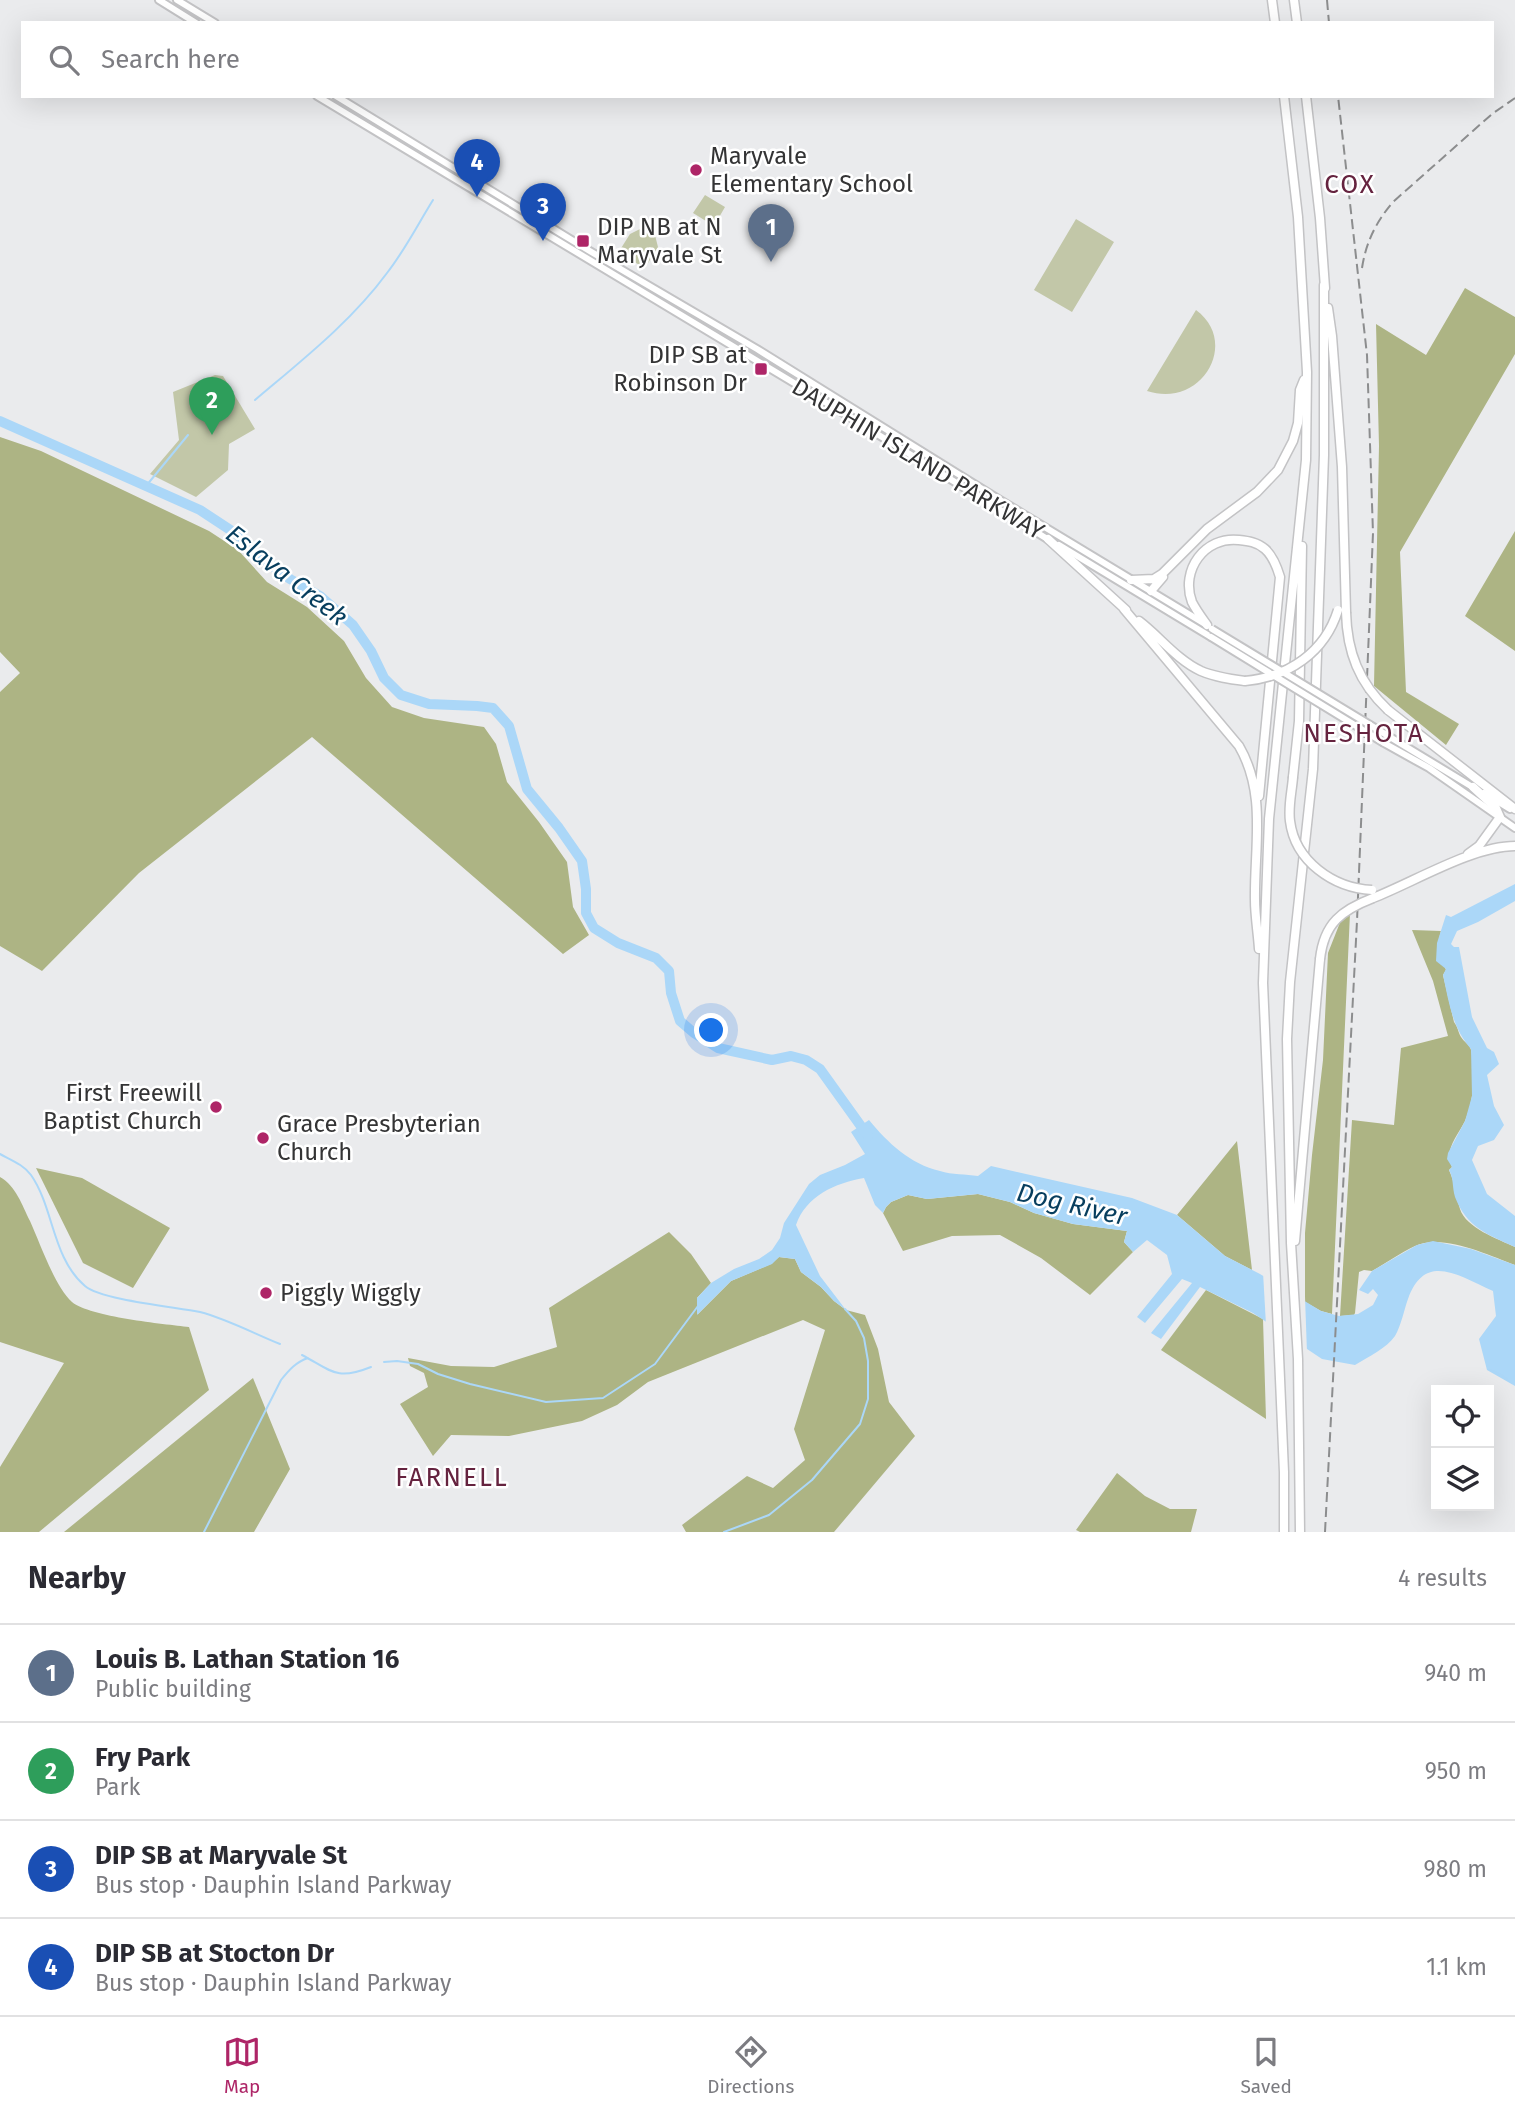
<!DOCTYPE html>
<meta charset="utf-8">
<style>
:root{--surface:#fff;--page:#f7f7f7;--text:#2b2b33;--muted:#7c7c81;--line:#e1e1e2;--accent:#ae2567}
body{margin:0;font-family:"Fira Sans",sans-serif;background:var(--page);color:var(--text)}
.controls{position:absolute;right:21px;bottom:21px;display:grid;overflow:hidden;border-radius:0px;box-shadow:0 7px 28px #0002}
.controls button{width:63px;height:63px;display:grid;place-items:center;padding:0;border:0;border-bottom:2px solid var(--line);background:var(--surface);color:var(--text);font:35px sans-serif}
.you{position:absolute;left:712px;top:1031px;width:24px;height:24px;margin:-18px;border:5px solid #fff;border-radius:50%;background:#1a73e8;box-shadow:0 0 0 10px #1a73e833}
.badge{display:grid;place-items:center;width:46px;height:46px;border-radius:50%;background:var(--accent);color:#fff;font-size:23px;font-weight:700}
.pin{position:absolute;translate:-50% -58px;filter:drop-shadow(0 2px 4px #0008)}
.pin::after{content:'';position:absolute;top:37px;width:24px;height:21px;background:inherit;clip-path:polygon(0 0,100% 0,50% 100%)}
.list{margin:0;padding:0;list-style:none}
h2{display:flex;justify-content:space-between;align-items:center;height:91px;margin:0;padding:0 28px;font-size:30px}
h2 small{font-size:23px;font-weight:400;color:var(--muted)}
.list li{display:grid;grid-template-columns:46px 1fr auto;gap:21px;align-items:center;box-sizing:border-box;height:98px;padding:0 28px;border-top:2px solid var(--line)}
.list b{display:block;font-size:26px;white-space:nowrap}
.list p{margin:0;font-size:23px;white-space:nowrap;color:var(--muted)}
.list em{font-size:23px;font-style:normal;color:var(--muted)}
.icon{flex:none;width:38px;height:38px;fill:none;stroke:currentColor;stroke-width:2;stroke-linecap:round;stroke-linejoin:round}
.map{position:relative;flex:none;width:1515px;height:1532px;overflow:hidden}
.search{position:absolute;background:var(--surface);box-shadow:0 7px 28px #0002;left:21px;right:21px;top:21px;height:77px;display:flex;align-items:center;gap:18px;box-sizing:border-box;padding:0 24px;border-radius:0px;color:var(--muted);font-size:26px}
.sheet{height:483px;background:var(--surface)}
nav{display:flex;justify-content:space-around;align-items:center;box-sizing:border-box;height:98px;border-top:2px solid var(--line);background:var(--surface);font-size:19px;color:var(--muted)}
nav a{display:grid;justify-items:center;gap:4px}
nav .on{color:var(--accent)}
.map>svg:first-child{display:block}
</style>
<div class="map">
<svg width="1515" height="1532" viewBox="0 0 1515 1532">
<rect width="100%" height="100%" fill="#eaebed"/>
<path fill="#c2c7a8" d="M705 195 725 207 714 226 693 213Z
M1076 219 1114 242 1072 312 1034 290Z
M642 228 655 235 658 247 645 268 618 253 630 234Z
M1196 310C1240 342 1202 409 1147 391Z
M215 375 223 376 255 429 229 444 228 470 196 497 150 474 179 440 173 392Z"/>
<path fill="#adb484" d="M1465 288 1515 317V354L1400 552 1406 692 1459 724 1446 745 1374 686 1379 446 1376 324 1426 355Z
M0 437 41 451 209 531 238 550 267 582 307 607 344 641 366 678 392 707 424 718 484 727 496 744 507 782 539 822 567 862 573 907 589 935 563 954 312 737 139 873 42 971 0 946V692L20 673 0 652Z
M1515 531V651L1465 616Z
M1350 913 1332 1314 1321 1311 1305 1302V1233L1312 1155 1323 1060 1328 953 1341 920Z
M1412 930 1441 931C1436 948 1440 954 1446 970L1443 975 1454 1022C1458 1027 1458 1032 1461 1037 1464 1042 1470 1045 1471 1050 1476 1072 1474 1100 1465 1121 1457 1137 1444 1149 1452 1167L1449 1170C1455 1183 1456 1196 1460 1209 1466 1228 1498 1239 1515 1247V1265C1488 1255 1442 1233 1415 1246 1400 1253 1386 1263 1372 1271L1364 1270 1359 1272 1355 1313 1354 1315 1340 1316 1352 1120 1394 1125 1401 1048 1448 1036 1433 981Z
M1237 1141 1252 1270 1225 1256 1177 1215Z
M36 1168 82 1178 170 1228 133 1288 83 1263Z
M0 1177C16 1186 22 1205 30 1221 40 1243 55 1287 72 1302 90 1317 164 1324 189 1327L209 1390 39 1532H0V1467L64 1363 0 1342Z
M978 1194 1010 1202 1034 1213 1073 1224 1127 1231 1124 1242 1133 1252 1090 1295 1041 1258 1000 1235 952 1236 903 1251 883 1213 886 1207 891 1202 908 1195 927 1199Z
M669 1232 691 1254 711 1283 697 1298 698 1314 731 1281 771 1264 779 1257 795 1259 801 1272 821 1287 834 1301 846 1310 865 1315 878 1349 889 1402 915 1436 834 1532H686L682 1525 747 1476 773 1488 805 1460 794 1429 825 1330 803 1320 648 1382 617 1405 582 1421 509 1436 451 1435 433 1456 400 1404 428 1387 424 1373 410 1366 408 1358 451 1366 494 1367 557 1347 549 1308Z
M1206 1290 1263 1319 1266 1419 1161 1350Z
M253 1378 290 1469 254 1532H64Z
M1117 1473 1145 1496 1170 1509H1197L1191 1532H1080L1076 1530Z"/>
<path fill="#abd7f8" d="M1515 884V901L1478 922 1457 931 1451 944 1454 947H1459L1472 1017 1487 1048 1494 1052 1499 1064 1487 1075 1494 1106 1504 1125 1494 1140 1478 1146 1472 1160 1487 1194 1515 1216V1247C1487 1234 1467 1228 1455 1197 1452 1187 1454 1179 1449 1170L1452 1167 1447 1159 1448 1153 1465 1121 1472 1096 1471 1049C1452 1027 1449 1003 1443 975L1446 969 1436 961 1437 943 1446 915 1451 917Z
M869 1120C888 1143 910 1164 940 1171 952 1175 966 1174 978 1176L991 1166 1132 1198 1177 1215 1225 1256 1260 1274 1321 1311 1339 1316 1358 1314 1373 1305 1378 1295 1373 1289 1368 1294 1359 1290 1372 1271 1417 1245 1433 1241 1471 1249 1515 1265V1386L1487 1370 1479 1339 1496 1316 1493 1291C1459 1276 1425 1251 1408 1299 1404 1310 1401 1326 1395 1336 1387 1348 1368 1357 1355 1365L1322 1359 1253 1313 1200 1287 1161 1339 1151 1333 1192 1283 1182 1279 1145 1323 1137 1317 1172 1274 1167 1255 1147 1240 1133 1252 1124 1242 1127 1231 1073 1224 1034 1213 1010 1202 978 1194 927 1199 908 1195 891 1202 886 1207 883 1213 875 1205 864 1178C835 1183 806 1196 796 1225L820 1276 846 1310 834 1301 821 1287 801 1272 795 1259 779 1257 772 1264 731 1281 697 1315V1298L711 1283 734 1269 759 1259 772 1250 780 1238 784 1223 809 1184 820 1175 845 1165 865 1154 851 1132Z"/>
<path fill="#eaebed" d="M1263 1272 1305 1297 1307 1353 1266 1325Z"/>
<g fill="none" stroke-linecap="round" stroke-linejoin="round">
<path stroke="#abd7f8" stroke-width="2" d="M255 400C301 361 351 322 387 273 405 250 418 224 433 200
M146 486 188 435
M0 1154C11 1160 24 1165 31 1175 54 1208 52 1258 85 1286 101 1300 175 1307 200 1312 227 1319 255 1334 280 1344
M302 1355C332 1371 336 1381 371 1367
M384 1362 397 1361 418 1364 438 1374 470 1384 546 1402 603 1398 655 1364 698 1306
M204 1532 281 1380C289 1370 296 1362 308 1358
M724 1532 769 1515 812 1480 860 1424 868 1399V1361L864 1338 856 1321 845 1309"/>
<path stroke="#abd7f8" stroke-width="10" d="M0 421 200 510 238 535 259 556 290 579 320 596 353 625 371 651 384 678 401 695 429 704 477 706 493 708 509 726 527 789 559 828 582 861 586 889V913L594 928 618 943 656 958 669 971 671 993 680 1021 694 1033 718 1048 772 1060 791 1056 806 1060 820 1069 868 1136"/>
<g stroke="#c3c3c5" stroke-width="10">
<path id="secondary" d="M159 0 196 23
M177 0 215 23
M317 96 809 392 1049 540
M336 96 588 250 757 349 1000 500 1205 624
M1059 545 1211 637
M1385 734 1474 788
M1384 743 1429 768 1515 828
M1484 793 1510 809"/>
</g>
<g stroke="#c3c3c5" stroke-width="11">
<path id="motorway" d="M1272 0 1275 23
M1294 0 1297 23
M1306 96 1320 218 1325 288
M1328 308 1332 336 1342 467 1346 612
M1048 539 1126 610
M1131 580 1154 579 1162 574 1207 529 1257 492 1278 470 1293 441 1298 423 1300 390 1304 380
M1151 591 1163 577
M1124 609 1239 746C1267 794 1254 847 1255 900 1255 916 1258 933 1259 949
M1139 621C1159 636 1177 660 1201 671 1215 677 1230 679 1245 681
M1207 625C1202 618 1196 610 1192 602 1180 570 1205 536 1239 540 1248 541 1257 542 1265 549 1273 556 1277 567 1280 577L1259 796
M1388 710 1515 809
M1293 777 1299 721 1302 546
M1468 854 1479 846 1500 817 1496 808 1473 787
M1373 898C1414 882 1473 846 1515 846
M1295 1241 1320 959
M1284 1532V1472L1263 983 1269 819 1306 460 1307 372 1298 217 1284 96
M1300 1532 1298 1359 1291 1243 1287 1039 1290 982 1313 769 1324 455V285"/>
</g>
<use href="#secondary" stroke="#fff" stroke-width="6"/>
<use href="#motorway" stroke="#fff" stroke-width="8"/>
<path stroke="#8c8d8e" stroke-width="2" stroke-dasharray="10 5" stroke-linecap="butt" d="M1327 0 1329 23
M1362 268C1366 242 1376 222 1393 202L1492 114 1515 98
M1325 1532 1357 921 1373 533 1367 355 1338 96"/>
<g stroke="#c3c3c5" stroke-width="10" stroke-linecap="butt">
<path id="secondary-bridge" d="M1212 629 1385 734
M1211 637 1384 743"/>
</g>
<g stroke="#c3c3c5" stroke-width="11" stroke-linecap="butt">
<path id="motorway-bridge" d="M1346 612C1347 652 1359 683 1388 710
M1245 681C1289 677 1325 652 1338 610
M1293 777C1292 791 1288 806 1290 821 1295 861 1333 888 1372 890
M1320 959C1324 923 1342 910 1373 898"/>
</g>
<use href="#secondary-bridge" stroke="#fff" stroke-width="6"/>
<use href="#motorway-bridge" stroke="#fff" stroke-width="8"/>
</g>
<g fill="#ae2567" stroke="#fff" stroke-width="2.5">
<circle cx="696" cy="170" r="7"/>
<rect x="576" y="234" width="14" height="14" rx="3.5"/>
<rect x="754" y="362" width="14" height="14" rx="3.5"/>
<circle cx="216" cy="1107" r="7"/>
<circle cx="263" cy="1138" r="7"/>
<circle cx="266" cy="1293" r="7"/>
</g>
<g text-anchor="middle" stroke-width="5" stroke-linejoin="round" paint-order="stroke">
<g font-size="24" fill="#343435" stroke="#fff" text-anchor="start">
<text x="710" y="164">Maryvale<tspan x="710" dy="28">Elementary School</tspan></text>
<text x="597" y="235">DIP NB at N<tspan x="597" dy="28">Maryvale St</tspan></text>
<text x="747" y="363" text-anchor="end">DIP SB at<tspan x="747" dy="28">Robinson Dr</tspan></text>
<text x="202" y="1101" text-anchor="end">First Freewill<tspan x="202" dy="28">Baptist Church</tspan></text>
<text x="277" y="1132">Grace Presbyterian<tspan x="277" dy="28">Church</tspan></text>
<text x="280" y="1301">Piggly Wiggly</text>
</g>
<g font-size="24" fill="#343435" stroke="#fff">
<text transform="translate(918 459) rotate(31)" y="8">DAUPHIN ISLAND PARKWAY</text>
</g>
<g font-size="26" letter-spacing="2" fill="#65233f" stroke="#fff">
<text x="1350" y="193">COX</text>
<text x="1364" y="742">NESHOTA</text>
<text x="452" y="1486">FARNELL</text>
</g>
<g font-size="26" font-style="italic" fill="#073e5e" stroke="#fff">
<text transform="translate(287 575) rotate(38)" y="9">Eslava Creek</text>
<text transform="translate(1072 1204) rotate(13)" y="9">Dog River</text>
</g>
</g>
</svg>
<div class="controls">
<button><svg class="icon" aria-label="locate" viewBox="0 0 24 24"><circle cx="12" cy="12" r="6"/><path d="M12 2v4M12 18v4M2 12h4M18 12h4"/></svg></button>
<button><svg class="icon" aria-label="layers" viewBox="0 0 24 24"><path d="M12 4l9 5-9 5-9-5zM3 14l9 5 9-5"/></svg></button>
</div>
<div class="you"></div>
<div class="pin badge" style="left:771px;top:262px;background:#5c6f8a">1</div>
<div class="pin badge" style="left:212px;top:435px;background:#2e9e5b">2</div>
<div class="pin badge" style="left:543px;top:241px;background:#1a4fb4">3</div>
<div class="pin badge" style="left:477px;top:197px;background:#1a4fb4">4</div>
<div class="search"><svg class="icon" aria-label="search" viewBox="0 0 24 24"><circle cx="10" cy="10" r="6"/><path d="M15 15l6 6"/></svg>Search here</div>
</div>
<section class="sheet">
<h2>Nearby<small>4 results</small></h2>
<ul class="list">
<li><span class="badge" style="background:#5c6f8a">1</span><div><b>Louis B. Lathan Station 16</b><p>Public building</p></div><em>940 m</em></li>
<li><span class="badge" style="background:#2e9e5b">2</span><div><b>Fry Park</b><p>Park</p></div><em>950 m</em></li>
<li><span class="badge" style="background:#1a4fb4">3</span><div><b>DIP SB at Maryvale St</b><p>Bus stop · Dauphin Island Parkway</p></div><em>980 m</em></li>
<li><span class="badge" style="background:#1a4fb4">4</span><div><b>DIP SB at Stocton Dr</b><p>Bus stop · Dauphin Island Parkway</p></div><em>1.1 km</em></li>
</ul>
</section>
<nav>
<a class="on"><svg class="icon" aria-label="map" viewBox="0 0 24 24"><path d="M3 6l6-2 6 2 6-2v14l-6 2-6-2-6 2zM9 4v14M15 6v14"/></svg>Map</a>
<a><svg class="icon" aria-label="directions" viewBox="0 0 24 24"><path d="M12 3l9 9-9 9-9-9zM9 14v-3h6M13 9l2 2-2 2"/></svg>Directions</a>
<a><svg class="icon" aria-label="saved" viewBox="0 0 24 24"><path d="M7 4h10v16l-5-4-5 4z"/></svg>Saved</a>
</nav>
